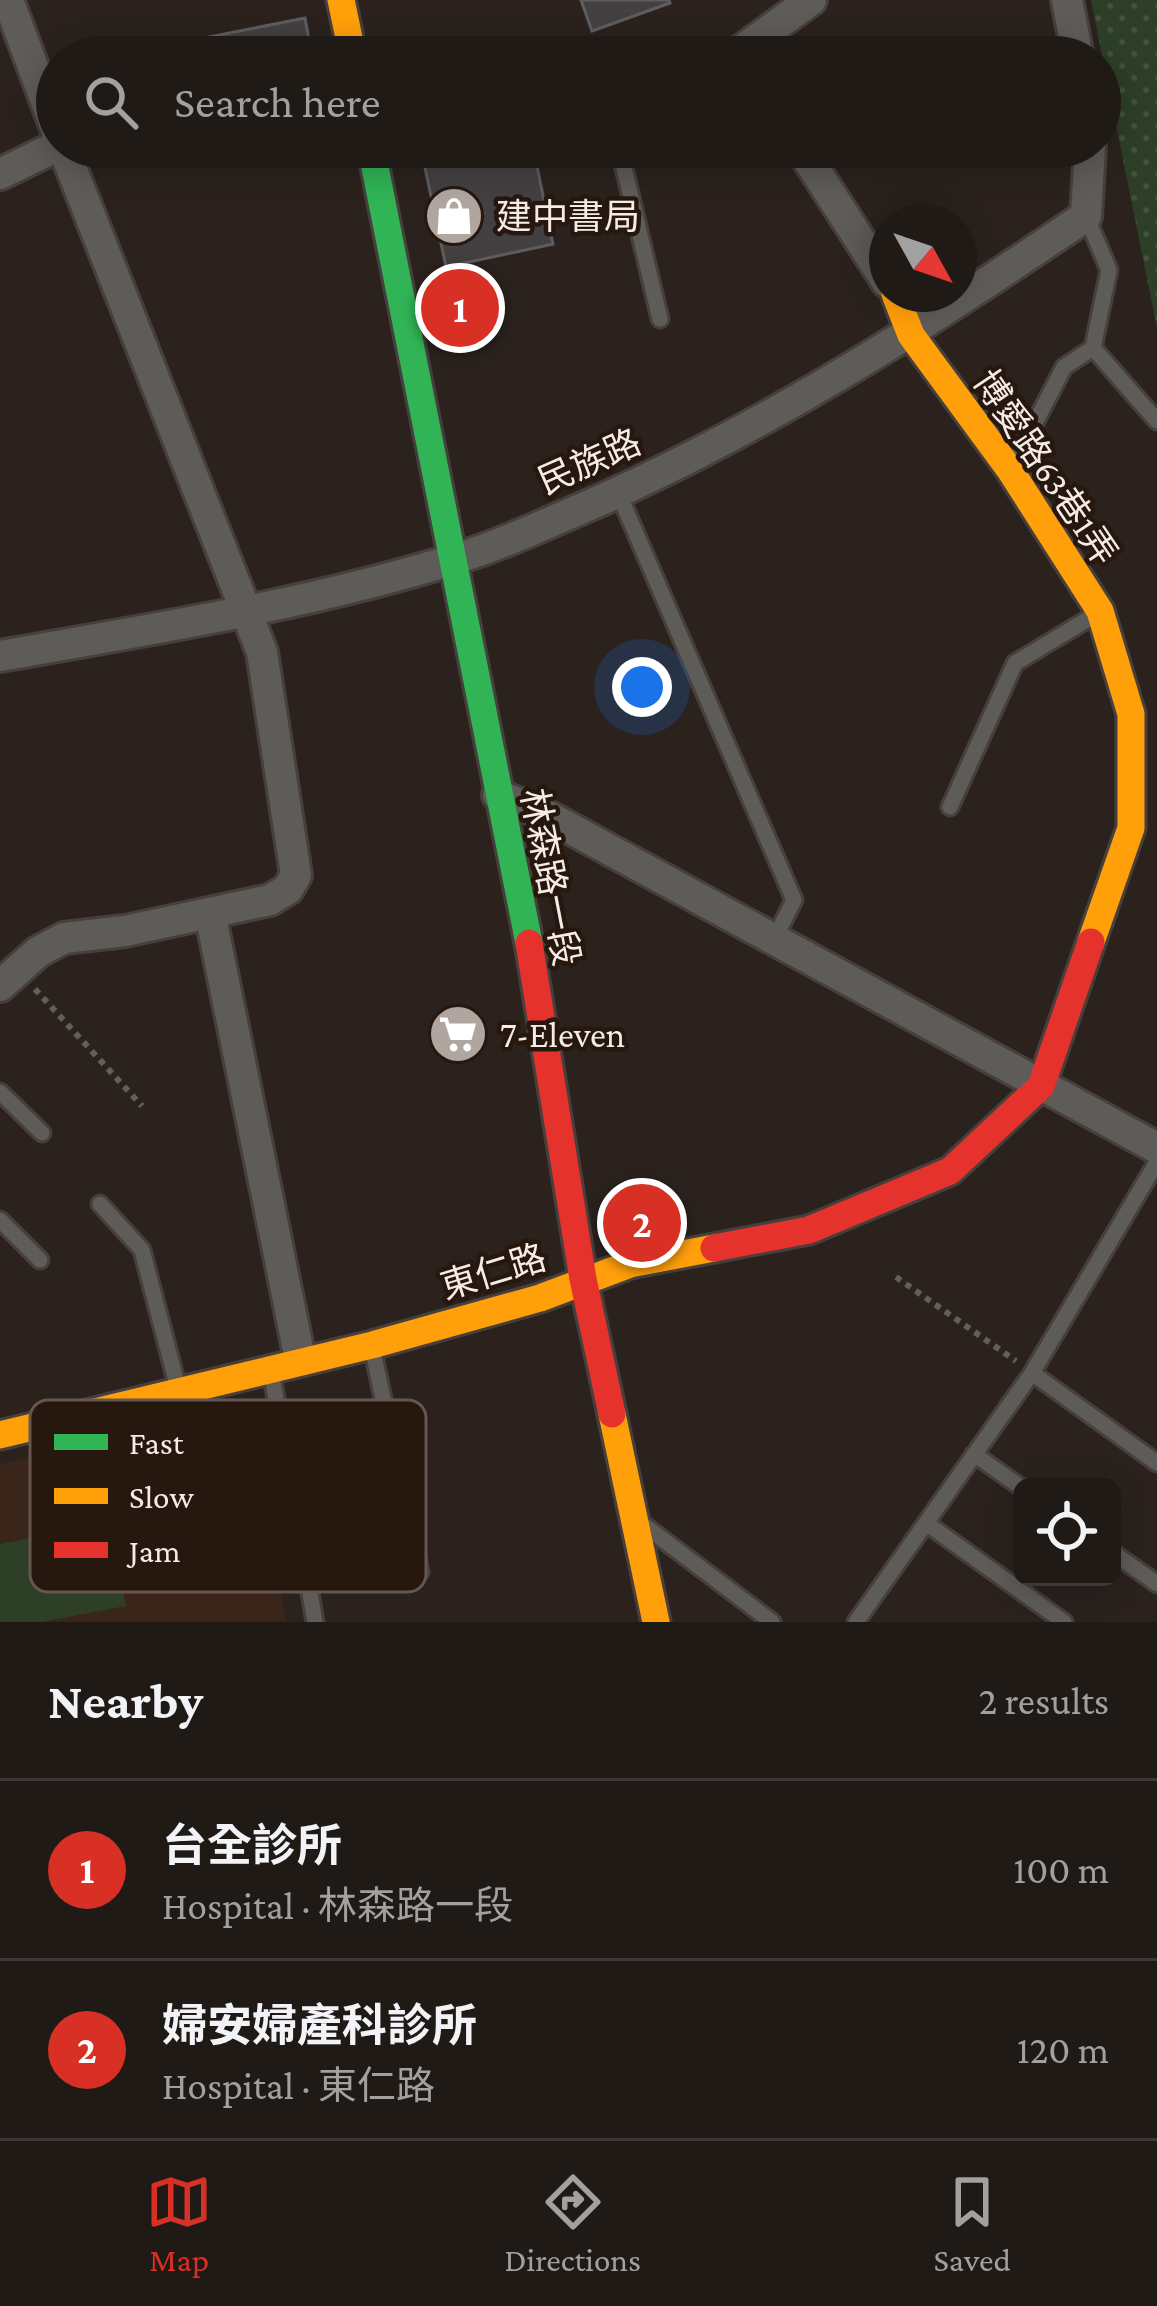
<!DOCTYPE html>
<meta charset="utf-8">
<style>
:root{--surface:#201a16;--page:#2d2723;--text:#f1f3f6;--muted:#a2a1a1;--line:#3d3835;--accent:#d93025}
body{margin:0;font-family:"Crimson Pro","Noto Sans TC",serif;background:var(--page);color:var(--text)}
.controls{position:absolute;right:36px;bottom:36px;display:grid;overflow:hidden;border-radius:18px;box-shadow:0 6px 30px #0003}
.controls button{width:108px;height:108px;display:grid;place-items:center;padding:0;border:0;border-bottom:3px solid var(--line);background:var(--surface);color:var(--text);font:60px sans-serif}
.compass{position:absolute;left:869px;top:204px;width:108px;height:108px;border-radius:50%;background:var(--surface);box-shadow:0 6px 30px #0003;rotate:130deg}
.you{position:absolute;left:642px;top:687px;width:42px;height:42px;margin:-30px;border:9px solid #fff;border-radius:50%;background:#1a73e8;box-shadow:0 0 0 18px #1a73e833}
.badge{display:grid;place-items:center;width:78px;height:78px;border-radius:50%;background:var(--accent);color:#fff;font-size:39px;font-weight:700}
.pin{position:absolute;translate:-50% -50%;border:6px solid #fff;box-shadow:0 3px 12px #0006}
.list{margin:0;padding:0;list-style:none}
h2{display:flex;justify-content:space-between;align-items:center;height:156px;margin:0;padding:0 48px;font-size:51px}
h2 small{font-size:39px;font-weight:400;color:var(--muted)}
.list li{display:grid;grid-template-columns:78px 1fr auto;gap:36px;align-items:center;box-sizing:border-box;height:180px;padding:0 48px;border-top:3px solid var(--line)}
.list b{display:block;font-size:45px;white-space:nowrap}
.list p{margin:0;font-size:39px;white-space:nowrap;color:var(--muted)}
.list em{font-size:39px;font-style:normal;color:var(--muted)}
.icon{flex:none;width:66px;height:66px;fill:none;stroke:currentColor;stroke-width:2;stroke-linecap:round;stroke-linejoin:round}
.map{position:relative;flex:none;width:1157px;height:1622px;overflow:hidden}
.search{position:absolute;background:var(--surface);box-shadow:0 6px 30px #0003;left:36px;right:36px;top:36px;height:132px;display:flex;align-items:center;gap:30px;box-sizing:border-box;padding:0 42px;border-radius:66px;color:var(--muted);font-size:45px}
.sheet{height:516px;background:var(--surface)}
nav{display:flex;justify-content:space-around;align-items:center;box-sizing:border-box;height:168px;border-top:3px solid var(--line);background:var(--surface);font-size:33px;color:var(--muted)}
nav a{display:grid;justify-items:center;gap:6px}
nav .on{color:var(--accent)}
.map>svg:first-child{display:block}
</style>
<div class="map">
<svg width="1157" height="1622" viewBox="0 0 1157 1622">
<defs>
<pattern id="grass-dots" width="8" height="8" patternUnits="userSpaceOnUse" patternTransform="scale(3)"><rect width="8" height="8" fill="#2d3f27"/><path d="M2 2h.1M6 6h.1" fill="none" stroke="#42523c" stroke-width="1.8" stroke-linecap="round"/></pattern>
</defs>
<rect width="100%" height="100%" fill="#2b221e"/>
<path fill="#392519" d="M249 1402 286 1622H0V1464Z"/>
<path fill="url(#grass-dots)" d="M1091 0H1157V328Z"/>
<path fill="#2d3f27" d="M110 1523 126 1606 41 1622H0V1544Z"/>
<path fill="#434041" stroke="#5f5c5e" stroke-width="3" d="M581 0H669L670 3 592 31Z
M305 18 312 57H197L194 40Z
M496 147H533L553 244 446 267 424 163Z"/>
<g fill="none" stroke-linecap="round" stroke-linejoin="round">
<g stroke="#473f3b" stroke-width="21">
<path id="lane" d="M619 147 660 319
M1086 216 1109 270 1093 348 1157 421
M1012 467 1064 367 1093 348
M618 492 794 900 774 940
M950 807 1015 663 1098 613
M0 1092 42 1133
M100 1204 142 1250 178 1388
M0 1220 40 1260
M372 1347 420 1572
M271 1371 315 1622
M1032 1373 1157 1463
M974 1454 1022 1488
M926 1523 1064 1622
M645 1526 772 1622
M1112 1552 1157 1584
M856 1622 1032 1373 1157 1162"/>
</g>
<g stroke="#473f3b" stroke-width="36">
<path id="street" d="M8 0 57 131
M1067 0 1078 57
M722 57 739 52 811 0
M800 147 887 282
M0 174 57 146
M0 656C152 629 307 605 455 559 504 544 552 521 599 501 775 422 927 324 1086 216L1090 147
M498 795 542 813 1157 1148
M210 913 300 1359
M0 986 38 952 64 938 125 931 270 900 288 889 296 875 262 652 63 147"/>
</g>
<g stroke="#473f3b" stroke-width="33">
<path id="fast" d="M371 147 529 943"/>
</g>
<g stroke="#473f3b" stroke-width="33">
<path id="slow" d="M341 0 353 57
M895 294 911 335 1010 470 1100 611 1131 714V828L1091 942
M612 1414 656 1622
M0 1435 372 1345 540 1298 630 1264 714 1248"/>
</g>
<g stroke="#473f3b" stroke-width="33">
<path id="jam" d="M529 943 583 1279 612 1414
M714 1248 809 1230 950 1171 1041 1086 1091 942"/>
</g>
<path stroke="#625e5a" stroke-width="6" stroke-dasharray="6 6" stroke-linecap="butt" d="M35 989 142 1106
M896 1277 1016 1361"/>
<use href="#lane" stroke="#5e5c59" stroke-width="15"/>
<use href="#street" stroke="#5e5c59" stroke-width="30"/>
<use href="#fast" stroke="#30b455" stroke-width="27"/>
<use href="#slow" stroke="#ff9f0a" stroke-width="27"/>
<use href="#jam" stroke="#e5322d" stroke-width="27"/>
</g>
<defs>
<g id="shop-disc" transform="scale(3)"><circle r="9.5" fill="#b0a59f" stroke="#27180f"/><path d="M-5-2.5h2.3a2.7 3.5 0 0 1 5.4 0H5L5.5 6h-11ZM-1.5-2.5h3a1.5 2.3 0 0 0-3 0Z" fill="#fff"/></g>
<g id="supermarket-disc" transform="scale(3)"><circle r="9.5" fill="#b0a59f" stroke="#27180f"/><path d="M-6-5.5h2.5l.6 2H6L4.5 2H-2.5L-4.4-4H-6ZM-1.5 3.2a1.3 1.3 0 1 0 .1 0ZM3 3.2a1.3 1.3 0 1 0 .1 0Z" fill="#fff"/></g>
</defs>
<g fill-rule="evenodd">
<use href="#shop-disc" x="454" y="216"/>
<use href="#supermarket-disc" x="458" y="1034"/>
</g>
<g text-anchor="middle" stroke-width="9" stroke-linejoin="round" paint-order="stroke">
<g font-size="36" fill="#f7ebe5" stroke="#27180f" text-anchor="start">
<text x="496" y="229">建中書局</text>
<text x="500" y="1047">7-Eleven</text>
</g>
<g font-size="36" fill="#f7ebe5" stroke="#27180f">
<text transform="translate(589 461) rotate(-24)" y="13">民族路</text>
<text transform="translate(1046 467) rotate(56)" y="13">博愛路63巷1弄</text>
<text transform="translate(551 877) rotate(79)" y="13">林森路一段</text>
<text transform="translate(493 1271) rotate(-17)" y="13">東仁路</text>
</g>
</g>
<rect x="30" y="1400" width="396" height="192" rx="18" fill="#27180f" stroke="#65574f" stroke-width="3"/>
<rect x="54" y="1434" width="54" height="16" fill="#30b455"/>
<rect x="54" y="1488" width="54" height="16" fill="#ff9f0a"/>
<rect x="54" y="1542" width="54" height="16" fill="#e5322d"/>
<g font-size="33" fill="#f7ebe5">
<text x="129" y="1454">Fast</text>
<text x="129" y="1508">Slow</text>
<text x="129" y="1562">Jam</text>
</g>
</svg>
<div class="controls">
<button><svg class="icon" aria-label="locate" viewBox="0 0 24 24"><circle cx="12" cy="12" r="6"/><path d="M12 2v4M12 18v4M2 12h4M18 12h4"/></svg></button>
</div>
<svg class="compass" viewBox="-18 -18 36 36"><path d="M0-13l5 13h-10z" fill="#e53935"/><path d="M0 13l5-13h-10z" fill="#a2a1a1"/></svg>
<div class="you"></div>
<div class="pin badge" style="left:460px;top:308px">1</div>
<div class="pin badge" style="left:642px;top:1223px">2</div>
<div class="search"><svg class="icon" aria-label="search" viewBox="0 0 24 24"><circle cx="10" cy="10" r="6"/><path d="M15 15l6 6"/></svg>Search here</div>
</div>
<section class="sheet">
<h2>Nearby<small>2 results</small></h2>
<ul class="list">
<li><span class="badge">1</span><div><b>台全診所</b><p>Hospital · 林森路一段</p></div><em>100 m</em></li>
<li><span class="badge">2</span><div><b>婦安婦產科診所</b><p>Hospital · 東仁路</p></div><em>120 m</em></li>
</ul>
</section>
<nav>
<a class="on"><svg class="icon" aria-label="map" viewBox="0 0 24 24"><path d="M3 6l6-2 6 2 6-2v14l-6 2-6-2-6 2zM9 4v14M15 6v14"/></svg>Map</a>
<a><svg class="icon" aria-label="directions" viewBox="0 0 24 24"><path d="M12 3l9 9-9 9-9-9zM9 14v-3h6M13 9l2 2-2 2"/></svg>Directions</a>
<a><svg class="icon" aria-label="saved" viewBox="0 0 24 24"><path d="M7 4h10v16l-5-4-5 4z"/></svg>Saved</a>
</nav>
